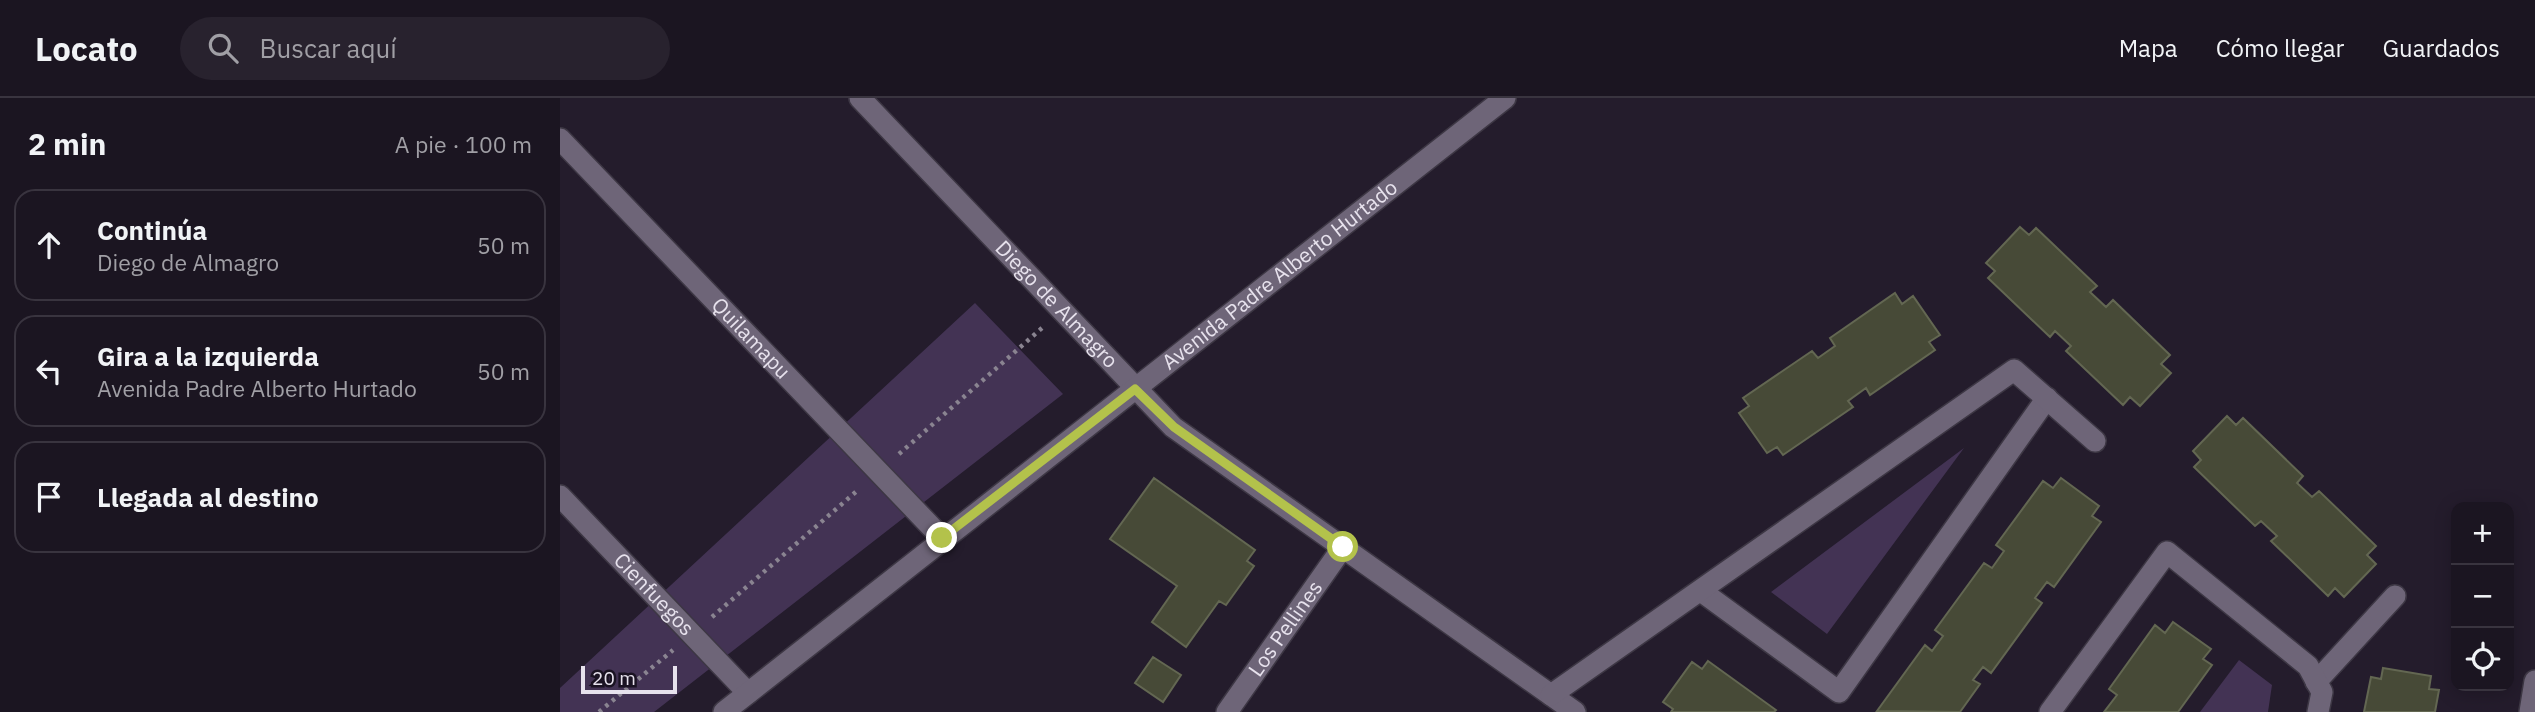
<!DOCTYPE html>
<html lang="es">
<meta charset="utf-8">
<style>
:root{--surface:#1b1521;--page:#28222e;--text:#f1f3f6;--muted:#a09fa5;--line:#39343f}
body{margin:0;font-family:"IBM Plex Sans",sans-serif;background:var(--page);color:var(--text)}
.controls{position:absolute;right:21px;bottom:21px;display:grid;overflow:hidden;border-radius:14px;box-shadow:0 4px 18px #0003}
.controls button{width:63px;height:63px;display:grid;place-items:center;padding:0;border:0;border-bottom:2px solid var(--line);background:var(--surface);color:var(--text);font:35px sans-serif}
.scale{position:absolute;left:21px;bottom:18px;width:96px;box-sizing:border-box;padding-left:7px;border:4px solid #e7e2ed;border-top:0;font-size:19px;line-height:24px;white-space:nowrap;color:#e7e2ed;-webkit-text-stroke:5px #1a1322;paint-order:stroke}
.stop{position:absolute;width:21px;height:21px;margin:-16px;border:5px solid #b3c24b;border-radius:50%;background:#fff}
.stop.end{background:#b3c24b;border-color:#fff;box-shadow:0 2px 7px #0008}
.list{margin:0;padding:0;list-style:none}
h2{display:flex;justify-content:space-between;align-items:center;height:91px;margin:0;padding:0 28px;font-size:30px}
h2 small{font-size:23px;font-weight:400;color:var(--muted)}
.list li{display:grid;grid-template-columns:46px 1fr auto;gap:21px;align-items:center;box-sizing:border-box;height:112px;margin:0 14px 14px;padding:0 14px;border:2px solid var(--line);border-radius:21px}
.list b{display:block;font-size:26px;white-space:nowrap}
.list p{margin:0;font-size:23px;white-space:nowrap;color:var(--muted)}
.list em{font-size:23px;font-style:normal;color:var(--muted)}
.icon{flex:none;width:38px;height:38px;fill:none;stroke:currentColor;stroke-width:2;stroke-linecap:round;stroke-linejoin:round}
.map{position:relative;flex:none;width:1975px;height:614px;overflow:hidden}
header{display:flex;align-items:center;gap:42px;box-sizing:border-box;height:98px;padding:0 35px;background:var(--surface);border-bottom:2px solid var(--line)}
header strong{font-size:33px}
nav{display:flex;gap:38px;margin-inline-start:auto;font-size:24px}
.search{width:490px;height:63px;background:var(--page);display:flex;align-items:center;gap:18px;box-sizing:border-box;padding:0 24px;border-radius:38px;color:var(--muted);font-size:26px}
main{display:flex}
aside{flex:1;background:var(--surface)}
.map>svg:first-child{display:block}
</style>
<header>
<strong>Locato</strong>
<div class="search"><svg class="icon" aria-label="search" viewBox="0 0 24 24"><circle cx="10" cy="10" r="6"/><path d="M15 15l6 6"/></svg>Buscar aquí</div>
<nav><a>Mapa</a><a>Cómo llegar</a><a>Guardados</a></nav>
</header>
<main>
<aside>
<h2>2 min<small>A pie · 100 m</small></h2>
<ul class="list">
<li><svg class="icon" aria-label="ahead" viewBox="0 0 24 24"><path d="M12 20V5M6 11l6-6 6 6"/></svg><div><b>Continúa</b><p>Diego de Almagro</p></div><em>50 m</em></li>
<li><svg class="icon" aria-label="left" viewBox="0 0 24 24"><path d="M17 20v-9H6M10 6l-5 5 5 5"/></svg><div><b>Gira a la izquierda</b><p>Avenida Padre Alberto Hurtado</p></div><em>50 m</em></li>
<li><svg class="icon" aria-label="arrive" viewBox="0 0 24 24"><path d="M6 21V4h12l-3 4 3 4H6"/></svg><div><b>Llegada al destino</b></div></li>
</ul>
</aside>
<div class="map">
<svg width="1975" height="614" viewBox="0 0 1975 614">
<rect width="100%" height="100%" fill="#241c2c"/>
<path fill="#433354" d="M415 205 503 296 94 614H0V590Z
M1404 350 1267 536 1211 494Z
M1679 562 1712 587 1708 614H1640Z"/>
<path fill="#474a37" stroke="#636752" stroke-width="2" d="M1460 129 1469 137 1476 130 1537 188 1530 194 1546 209 1553 202 1610 257 1601 266 1611 275 1580 308 1570 299 1563 307 1506 253 1511 248 1495 233 1490 239 1428 180 1435 173 1426 165Z
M1335 195 1342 206 1353 198 1380 237 1369 244 1375 252 1310 297 1306 290 1288 303 1293 309 1223 357 1217 349 1207 355 1179 315 1189 308 1183 300 1252 253 1258 260 1275 248 1270 240Z
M1667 318 1676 327 1683 320 1743 378 1737 385 1752 399 1759 393 1816 448 1807 457 1816 466 1784 499 1775 490 1768 498 1711 443 1717 438 1701 423 1695 428 1634 369 1641 362 1633 353Z
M594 380 695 452 687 463 694 468 666 507 659 503 626 549 592 524 617 488 550 441Z
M1501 380 1539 408 1532 418 1541 424 1494 489 1487 484 1475 500 1482 505 1431 575 1423 569 1413 582 1420 586 1400 614 1317 613 1365 547 1372 553 1383 538 1375 532 1424 465 1432 470 1444 453 1436 447 1483 383 1493 390Z
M1613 524 1651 551 1643 561 1652 567 1618 614H1544L1557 597 1549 591 1595 527 1605 535Z
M593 559 621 577 603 604 575 585Z
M1148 563 1216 612 1214 614H1111L1113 611 1103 604 1132 564 1142 571Z
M1823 570 1871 578 1869 591 1879 592 1875 614H1804L1811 579 1821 581Z"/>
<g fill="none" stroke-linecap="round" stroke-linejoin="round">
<g stroke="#3d3744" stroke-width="24">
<g id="minor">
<path id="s1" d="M300 0 613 329 1015 614"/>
<path id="s2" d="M0 41 382 440"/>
<path id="s3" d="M0 398 188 595"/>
<path d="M1141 493 1279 594 1487 300"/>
<path d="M1756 584 1835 498"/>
<path d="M991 597 1454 272 1535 343"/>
<path id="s4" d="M164 614 945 0"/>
<path id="s5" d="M667 614 783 449"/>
<path d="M1490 614 1607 454 1748 568 1762 594 1758 614"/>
<path d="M1970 614 1975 583"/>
</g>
</g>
<path stroke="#8a8491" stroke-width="4.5" stroke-dasharray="3.5 5" stroke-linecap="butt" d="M339 356 482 230
M152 519 298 392
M39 614 113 552"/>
<use href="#minor" stroke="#6e6578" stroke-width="21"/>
</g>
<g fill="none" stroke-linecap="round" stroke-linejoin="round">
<path stroke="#b3c24b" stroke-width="9" d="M382 440 575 291 614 329 783 449"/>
</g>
<g text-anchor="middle" stroke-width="5" stroke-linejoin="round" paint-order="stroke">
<g font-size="21" fill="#e7e2ed" stroke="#1a1322">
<text dy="7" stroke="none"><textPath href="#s4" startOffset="707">Avenida Padre Alberto Hurtado</textPath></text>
<text dy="7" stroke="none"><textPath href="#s1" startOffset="285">Diego de Almagro</textPath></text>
<text dy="7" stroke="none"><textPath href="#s2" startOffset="276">Quilamapu</textPath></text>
<text dy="7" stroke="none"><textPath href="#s3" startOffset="136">Cienfuegos</textPath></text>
<text dy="7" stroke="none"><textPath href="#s5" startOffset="102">Los Pellines</textPath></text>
</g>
</g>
</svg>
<div class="controls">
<button>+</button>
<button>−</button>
<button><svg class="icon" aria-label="locate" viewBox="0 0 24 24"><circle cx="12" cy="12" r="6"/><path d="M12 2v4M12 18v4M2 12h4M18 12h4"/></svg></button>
</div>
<div class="scale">20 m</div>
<div class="stop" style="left:783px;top:449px"></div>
<div class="stop end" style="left:382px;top:440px"></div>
</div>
</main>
